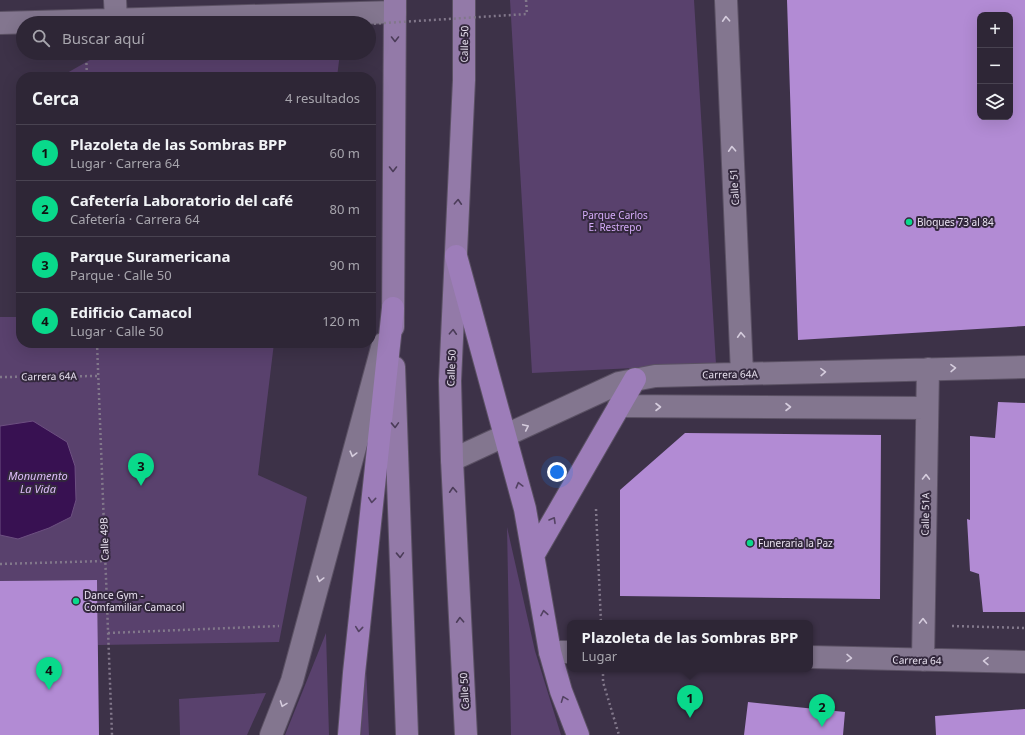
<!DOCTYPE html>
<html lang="es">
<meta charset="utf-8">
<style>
:root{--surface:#2e2636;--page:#3a3242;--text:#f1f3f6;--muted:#a7a5ad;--line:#494351;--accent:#09d98b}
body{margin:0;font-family:"Noto Sans",sans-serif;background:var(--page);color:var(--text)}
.controls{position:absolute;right:12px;top:12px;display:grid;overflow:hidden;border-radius:8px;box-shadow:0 4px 16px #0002}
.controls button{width:36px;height:36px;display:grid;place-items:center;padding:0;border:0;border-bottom:1px solid var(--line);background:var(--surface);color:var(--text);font:20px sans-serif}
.you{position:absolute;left:557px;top:472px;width:14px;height:14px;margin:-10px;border:3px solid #fff;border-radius:50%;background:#1a73e8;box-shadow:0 0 0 6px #1a73e833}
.badge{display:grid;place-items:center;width:26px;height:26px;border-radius:50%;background:var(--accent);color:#111;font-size:13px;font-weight:700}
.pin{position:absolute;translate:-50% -33px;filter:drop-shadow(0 1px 2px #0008)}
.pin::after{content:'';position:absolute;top:21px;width:14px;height:12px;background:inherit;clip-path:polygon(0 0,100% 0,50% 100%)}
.popup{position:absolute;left:567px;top:620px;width:246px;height:52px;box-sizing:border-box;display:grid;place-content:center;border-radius:8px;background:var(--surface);filter:drop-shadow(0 1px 3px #0005);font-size:13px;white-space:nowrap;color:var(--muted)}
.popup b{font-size:15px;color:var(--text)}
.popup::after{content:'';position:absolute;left:50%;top:100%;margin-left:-8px;border:8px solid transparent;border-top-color:var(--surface)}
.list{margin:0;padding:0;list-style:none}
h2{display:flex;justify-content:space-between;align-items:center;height:52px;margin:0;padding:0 16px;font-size:17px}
h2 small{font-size:13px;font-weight:400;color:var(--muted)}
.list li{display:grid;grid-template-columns:26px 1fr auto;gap:12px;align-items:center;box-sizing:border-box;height:56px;padding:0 16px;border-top:1px solid var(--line)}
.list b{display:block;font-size:15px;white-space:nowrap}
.list p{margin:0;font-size:13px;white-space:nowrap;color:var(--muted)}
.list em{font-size:13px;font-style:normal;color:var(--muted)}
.icon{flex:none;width:22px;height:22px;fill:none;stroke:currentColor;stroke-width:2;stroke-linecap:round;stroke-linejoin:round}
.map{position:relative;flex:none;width:1025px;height:735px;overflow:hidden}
.search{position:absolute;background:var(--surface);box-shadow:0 4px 16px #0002;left:16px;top:16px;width:360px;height:44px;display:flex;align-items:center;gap:10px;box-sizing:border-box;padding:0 14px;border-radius:22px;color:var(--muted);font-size:15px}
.panel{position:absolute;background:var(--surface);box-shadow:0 4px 16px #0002;left:16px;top:72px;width:360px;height:276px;border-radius:16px}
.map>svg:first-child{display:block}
</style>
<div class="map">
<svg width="1025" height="735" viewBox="0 0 1025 735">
<rect width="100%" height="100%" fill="#3d3248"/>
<path fill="#59416d" d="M510 0H694L716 364 532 373Z
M102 53H340L337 77H60Z
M0 317H21V343H274L258 475 307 497 279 642 98 645 97 580 0 581Z
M507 527 535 651 561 735H511Z
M326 633 329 735H285Z
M365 643 369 735H361Z
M266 693 247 735H180L179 699Z"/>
<path fill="#381152" stroke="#6d5081" d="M33 421 67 442 75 466 76 500 71 517 49 528 18 539 0 535V426Z"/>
<path fill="#b28bd4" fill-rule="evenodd" d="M787 0H1025V326L798 340ZM980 15H1010V117H980Z
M998 402 1025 403V612H983L979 574 970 571 967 519 970 520V436L995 438Z
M685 433 881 435 880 599 620 596V490Z
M97 580 99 735H0V581Z
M748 702 845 712 843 735H744Z
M1025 709V735H936L935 716Z"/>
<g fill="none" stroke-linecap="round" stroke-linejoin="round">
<g stroke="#5b5164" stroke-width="24">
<path id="minor" d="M115 0 116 20
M726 0 742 374
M0 23 395 12
M619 406 927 408
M452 460 619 383 655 376 1025 367
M550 652H570
M810 657 1025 662
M923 660 928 369
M271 735 292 681 383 344"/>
</g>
<g stroke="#5b5164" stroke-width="24">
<path id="major" d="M464 0V80L450 381 452 460 466 735
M393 327 395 0
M394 367 407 735"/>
</g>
<g stroke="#5b5164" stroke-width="24">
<path id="highway" d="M456 256 525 509 550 652 561 691 578 735
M534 554 635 379
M349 735 354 673 393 308"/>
</g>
<path stroke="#82788b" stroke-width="2.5" stroke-dasharray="2 3" stroke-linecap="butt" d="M526 0 527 14
M86 53 87 77
M97 343 112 735
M0 377 98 376
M596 509 601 623
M0 564 105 561
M952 626 1025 628
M108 633 279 626
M603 669V682L619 735"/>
<use href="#minor" stroke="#83768f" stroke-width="22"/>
<use href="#major" stroke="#937aa8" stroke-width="22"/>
<use href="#highway" stroke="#9d7db9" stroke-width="22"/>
<path stroke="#82788b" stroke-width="2.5" stroke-dasharray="2 3" stroke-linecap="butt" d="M369 24 527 14"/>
</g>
<defs><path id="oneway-chevron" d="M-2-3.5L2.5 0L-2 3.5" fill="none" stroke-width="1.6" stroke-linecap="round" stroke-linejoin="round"/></defs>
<g stroke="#d5ccdd">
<use href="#oneway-chevron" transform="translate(726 19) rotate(-93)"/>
<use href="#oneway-chevron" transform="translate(732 149) rotate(-93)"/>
<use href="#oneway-chevron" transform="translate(741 335) rotate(-93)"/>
<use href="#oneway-chevron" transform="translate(953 368) rotate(-1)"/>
<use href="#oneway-chevron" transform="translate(823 372) rotate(-2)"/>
<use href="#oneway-chevron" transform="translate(658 407)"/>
<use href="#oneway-chevron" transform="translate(788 407)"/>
<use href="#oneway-chevron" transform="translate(526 427) rotate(-25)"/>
<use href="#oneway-chevron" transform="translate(353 454) rotate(105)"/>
<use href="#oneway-chevron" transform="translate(926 477) rotate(-89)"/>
<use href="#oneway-chevron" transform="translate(320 579) rotate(105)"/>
<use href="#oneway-chevron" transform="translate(923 621) rotate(-89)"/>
<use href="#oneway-chevron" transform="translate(849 658) rotate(1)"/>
<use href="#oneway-chevron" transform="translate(986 661) rotate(-179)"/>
<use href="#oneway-chevron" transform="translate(283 704) rotate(110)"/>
</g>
<g stroke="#4b3c58">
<use href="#oneway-chevron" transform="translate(395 39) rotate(90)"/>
<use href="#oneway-chevron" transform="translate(393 169) rotate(90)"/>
<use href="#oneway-chevron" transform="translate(458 202) rotate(-87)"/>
<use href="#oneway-chevron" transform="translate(453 332) rotate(-87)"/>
<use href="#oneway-chevron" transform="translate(395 425) rotate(88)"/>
<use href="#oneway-chevron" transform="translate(453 490) rotate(-93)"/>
<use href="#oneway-chevron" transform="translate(400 555) rotate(88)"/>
<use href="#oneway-chevron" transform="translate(460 620) rotate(-93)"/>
</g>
<g stroke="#534262">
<use href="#oneway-chevron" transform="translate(519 485) rotate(-105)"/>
<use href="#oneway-chevron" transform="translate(372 500) rotate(96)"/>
<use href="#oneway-chevron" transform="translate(553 520) rotate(-60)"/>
<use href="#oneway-chevron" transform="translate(544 613) rotate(-100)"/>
<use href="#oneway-chevron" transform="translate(359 629) rotate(96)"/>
<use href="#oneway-chevron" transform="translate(564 699) rotate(-111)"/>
</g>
<g fill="#09d98b" stroke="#33283d" stroke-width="1.5">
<circle cx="909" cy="222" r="4"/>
<circle cx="750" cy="543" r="4"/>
<circle cx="76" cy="601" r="4"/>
</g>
<g text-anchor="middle" stroke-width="4" stroke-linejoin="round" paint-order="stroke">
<g font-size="10" fill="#e9e2f0" stroke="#33283d">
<text transform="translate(464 44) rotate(-89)" y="4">Calle 50</text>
<text transform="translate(734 187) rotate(-93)" y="4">Calle 51</text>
<text transform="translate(451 368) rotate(-88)" y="4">Calle 50</text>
<text transform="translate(730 374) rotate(-1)" y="4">Carrera 64A</text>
<text transform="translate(49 376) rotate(-1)" y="4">Carrera 64A</text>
<text transform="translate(925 514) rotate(-89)" y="4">Calle 51A</text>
<text transform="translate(104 539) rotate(-92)" y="4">Calle 49B</text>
<text transform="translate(917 660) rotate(1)" y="4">Carrera 64</text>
<text transform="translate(464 691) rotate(-93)" y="4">Calle 50</text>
</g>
<g font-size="10" fill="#d5acf9" stroke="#33283d">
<text x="615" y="219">Parque Carlos<tspan x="615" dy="12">E. Restrepo</tspan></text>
</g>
<g font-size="10" fill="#e9e2f0" stroke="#33283d" text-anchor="start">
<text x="917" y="226">Bloques 73 al 84</text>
<text x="758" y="547">Funeraria la Paz</text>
<text x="84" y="599">Dance Gym -<tspan x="84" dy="12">Comfamiliar Camacol</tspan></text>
</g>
<g font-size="11" font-style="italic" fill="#ddbef9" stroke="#33283d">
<text x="38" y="480">Monumento<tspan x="38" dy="13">La Vida</tspan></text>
</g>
</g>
</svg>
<div class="controls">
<button>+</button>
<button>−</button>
<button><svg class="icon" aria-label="layers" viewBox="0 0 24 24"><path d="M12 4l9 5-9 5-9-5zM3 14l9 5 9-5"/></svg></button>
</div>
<div class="you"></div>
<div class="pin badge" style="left:690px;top:718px">1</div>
<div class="popup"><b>Plazoleta de las Sombras BPP</b>Lugar</div>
<div class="pin badge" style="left:822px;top:727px">2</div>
<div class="pin badge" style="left:141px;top:486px">3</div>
<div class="pin badge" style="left:49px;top:690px">4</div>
<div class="search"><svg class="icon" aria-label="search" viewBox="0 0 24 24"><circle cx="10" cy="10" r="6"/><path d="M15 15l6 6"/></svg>Buscar aquí</div>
<section class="panel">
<h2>Cerca<small>4 resultados</small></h2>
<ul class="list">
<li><span class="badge">1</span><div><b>Plazoleta de las Sombras BPP</b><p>Lugar · Carrera 64</p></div><em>60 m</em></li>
<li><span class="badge">2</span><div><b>Cafetería Laboratorio del café</b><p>Cafetería · Carrera 64</p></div><em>80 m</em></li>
<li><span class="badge">3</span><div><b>Parque Suramericana</b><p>Parque · Calle 50</p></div><em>90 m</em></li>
<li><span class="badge">4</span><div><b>Edificio Camacol</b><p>Lugar · Calle 50</p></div><em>120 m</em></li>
</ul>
</section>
</div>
